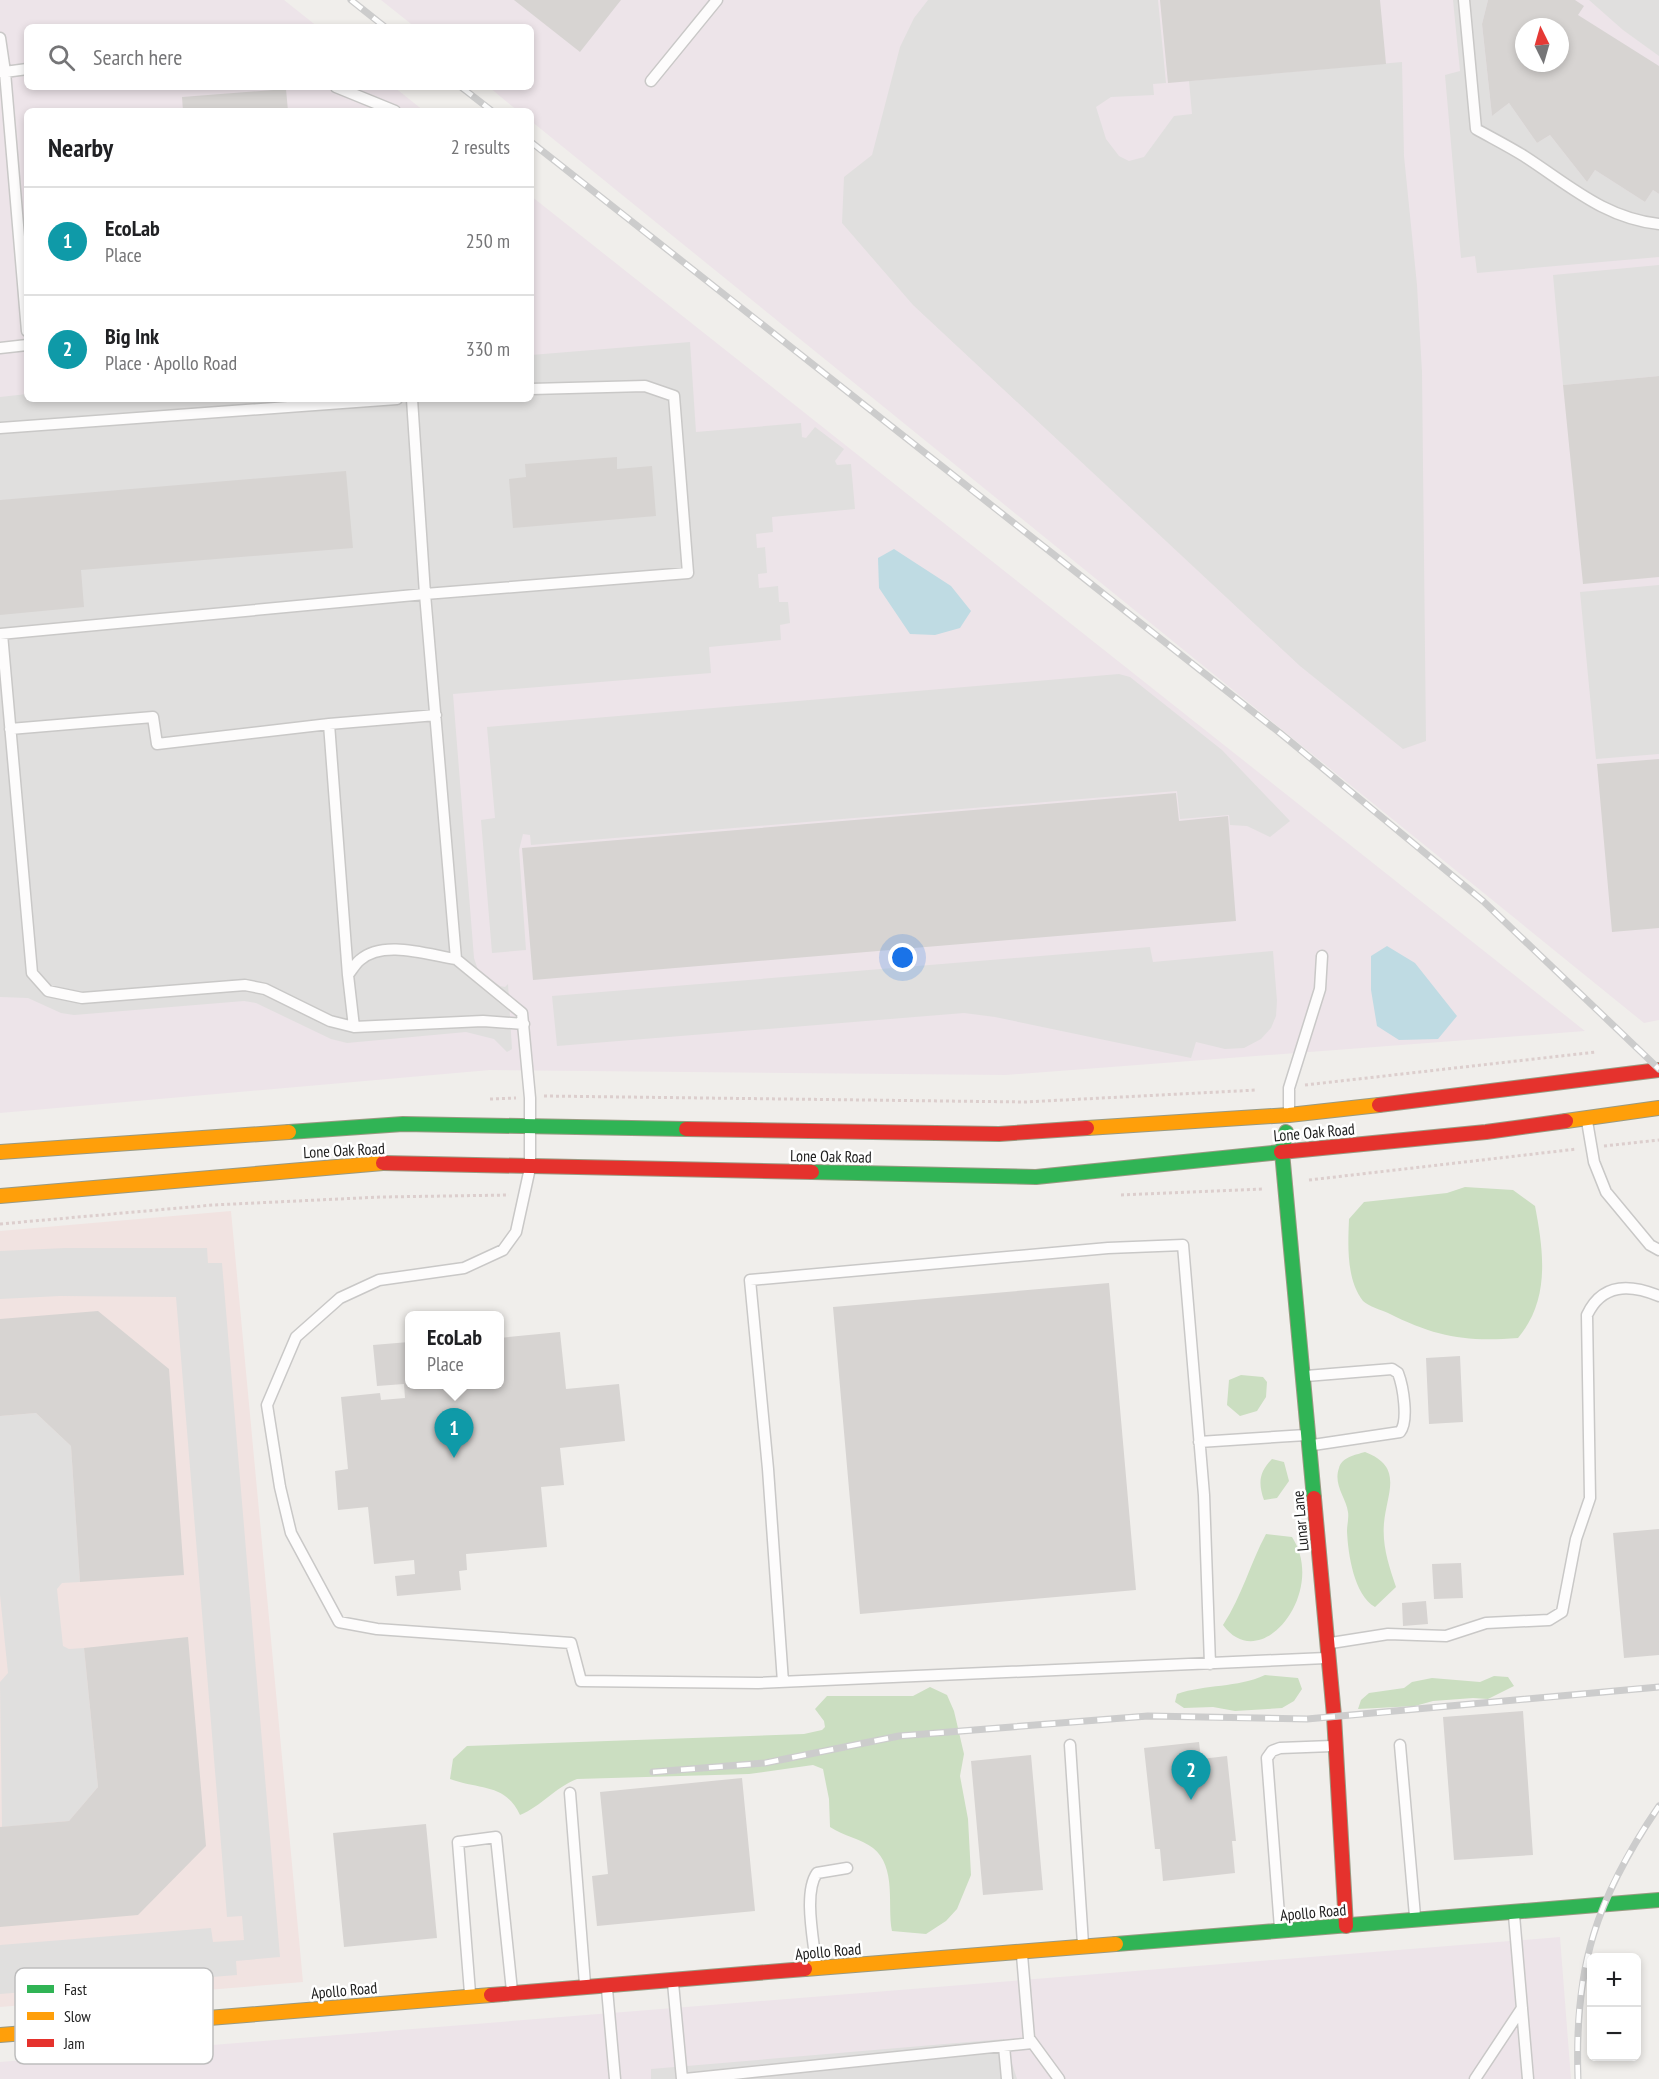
<!DOCTYPE html>
<meta charset="utf-8">
<style>
:root{--surface:#fff;--page:#f2f2f2;--text:#202124;--muted:#757577;--line:#e0e0e0;--accent:#db2777}
body{margin:0;font-family:"PT Sans Narrow",sans-serif;background:var(--page);color:var(--text)}
.controls{position:absolute;right:18px;bottom:18px;display:grid;overflow:hidden;border-radius:9px;box-shadow:0 3px 9px #0003}
.controls button{width:54px;height:54px;display:grid;place-items:center;padding:0;border:0;border-bottom:2px solid var(--line);background:var(--surface);color:var(--text);font:30px sans-serif}
.compass{position:absolute;left:1515px;top:18px;width:54px;height:54px;border-radius:50%;background:var(--surface);box-shadow:0 3px 9px #0003;rotate:355deg}
.you{position:absolute;left:903px;top:958px;width:21px;height:21px;margin:-15px;border:4px solid #fff;border-radius:50%;background:#1a73e8;box-shadow:0 0 0 9px #1a73e833}
.badge{display:grid;place-items:center;width:39px;height:39px;border-radius:50%;background:var(--accent);color:#fff;font-size:20px;font-weight:700}
.pin{position:absolute;translate:-50% -50px;filter:drop-shadow(0 2px 3px #0008)}
.pin::after{content:'';position:absolute;top:32px;width:21px;height:18px;background:inherit;clip-path:polygon(0 0,100% 0,50% 100%)}
.popup{position:absolute;left:405px;top:1311px;width:99px;height:78px;box-sizing:border-box;display:grid;place-content:center;border-radius:9px;background:var(--surface);filter:drop-shadow(0 2px 4px #0005);font-size:20px;white-space:nowrap;color:var(--muted)}
.popup b{font-size:22px;color:var(--text)}
.popup::after{content:'';position:absolute;left:50%;top:100%;margin-left:-12px;border:12px solid transparent;border-top-color:var(--surface)}
.list{margin:0;padding:0;list-style:none}
h2{display:flex;justify-content:space-between;align-items:center;height:78px;margin:0;padding:0 24px;font-size:26px}
h2 small{font-size:20px;font-weight:400;color:var(--muted)}
.list li{display:grid;grid-template-columns:39px 1fr auto;gap:18px;align-items:center;box-sizing:border-box;height:108px;padding:0 24px;border-top:2px solid var(--line)}
.list b{display:block;font-size:22px;white-space:nowrap}
.list p{margin:0;font-size:20px;white-space:nowrap;color:var(--muted)}
.list em{font-size:20px;font-style:normal;color:var(--muted)}
.icon{flex:none;width:33px;height:33px;fill:none;stroke:currentColor;stroke-width:2;stroke-linecap:round;stroke-linejoin:round}
.map{position:relative;flex:none;width:1659px;height:2079px;overflow:hidden}
.search{position:absolute;background:var(--surface);box-shadow:0 3px 9px #0003;left:24px;top:24px;width:510px;height:66px;display:flex;align-items:center;gap:15px;box-sizing:border-box;padding:0 21px;border-radius:9px;color:var(--muted);font-size:22px}
.panel{position:absolute;background:var(--surface);box-shadow:0 3px 9px #0003;left:24px;top:108px;width:510px;height:294px;border-radius:9px}
.map>svg:first-child{display:block}
</style>
<div class="map">
<svg width="1659" height="2079" viewBox="0 0 1659 2079">
<rect width="100%" height="100%" fill="#f0eeeb"/>
<path fill="#f1e3e1" d="M231 1211 303 1982 0 2007V1231Z"/>
<path fill="#ede4e9" fill-rule="evenodd" d="M0 0H284L318 27H27V87H394L424 111H27V399H531V196L1585 1031 1006 1075 490 1070 0 1113Z
M381 0H1659V1020L1644 1023 531 121V111H518L489 87H531V27H415ZM1524 27H1560V63H1524Z
M1560 1937 1571 2079H0V2062Z"/>
<path fill="#cbdec1" d="M1465 1187 1513 1190 1535 1206C1544 1253 1550 1300 1518 1338 1465 1342 1436 1337 1388 1313 1381 1310 1368 1306 1363 1301 1346 1279 1348 1245 1349 1219L1364 1202 1447 1193Z
M1241 1375 1263 1377 1267 1382 1266 1397 1257 1411 1240 1416 1227 1405 1229 1380Z
M1365 1452C1404 1467 1387 1492 1384 1523 1382 1546 1389 1566 1396 1587L1375 1607C1354 1595 1348 1554 1347 1531 1347 1525 1349 1518 1348 1512 1346 1497 1333 1485 1339 1468 1342 1457 1355 1455 1365 1452Z
M1272 1459 1284 1462 1289 1481 1277 1498 1264 1500C1258 1483 1259 1472 1272 1459Z
M1266 1534 1292 1537C1328 1592 1261 1677 1223 1625 1242 1596 1250 1564 1266 1534Z
M1265 1675 1298 1678 1302 1689 1294 1701 1282 1708 1235 1711 1213 1707 1184 1708 1175 1702 1177 1694C1206 1684 1237 1688 1265 1675Z
M1494 1676 1508 1677 1514 1686 1488 1699 1473 1698 1433 1701 1415 1706 1358 1709 1361 1700 1369 1693 1404 1688 1412 1682 1432 1678 1480 1682Z
M930 1687 947 1695 954 1711 964 1754 960 1776 968 1819 971 1875 957 1909 946 1921 926 1934 892 1931C887 1906 897 1867 873 1848 862 1839 843 1836 830 1827L829 1799 823 1769 813 1765 749 1774 577 1779C554 1788 542 1806 520 1815 505 1783 480 1790 450 1779L453 1759 467 1746 804 1734 822 1730 825 1727 824 1721 815 1709 827 1696H913Z"/>
<path fill="#e0dfde" d="M928 0H1158L1166 83 1153 84 1154 95 1111 97 1096 107 1106 139 1119 156 1129 161 1144 157 1174 116 1192 114 1189 81 1402 62 1404 156 1417 285 1422 372 1426 741 1403 749 1300 666 913 305 842 223 844 177 872 155 900 47 914 18Z
M1453 0H1488L1482 24 1492 116 1509 103 1537 143 1550 135 1587 182 1595 170 1645 202 1653 190 1659 194V257L1477 273 1475 256 1461 258 1445 75 1460 71Z
M1589 0H1659V56L1623 30Z
M1659 265V376L1563 385 1553 275Z
M690 342 696 432 801 423 802 437 806 438 815 427 844 449 835 461 837 465 851 464 855 509 772 517 773 532 756 534 757 548 765 547 767 573 758 574 759 588 778 586 779 602H788L790 623 780 625 781 640 709 647 711 673 453 694 474 958 478 970 500 986 505 987 508 984 512 1049 507 1052 494 1039 466 1032 347 1043 331 1039 256 1003 244 1001 74 1015 61 1013 28 998 0 997V397L27 394V399H531V355Z
M1659 585V754L1596 759 1580 592Z
M1119 674 1130 677 1222 750 1290 821 1270 837 1247 826 1230 825 1229 815 1180 819 1177 791 531 845 530 835 523 834 519 850 526 950 492 953 481 820 495 818 487 727Z
M1150 947 1153 962 1273 951 1277 1001 1276 1016 1271 1028 1261 1039 1244 1048 1225 1049 1196 1042 1191 1058 995 1017 964 1013 557 1046 552 996Z
M65 1248H207L208 1263H222L280 1957 236 1961 237 1975 0 1994V1945L211 1928 213 1942 244 1940 242 1916 227 1917 176 1297 60 1296 0 1299V1251Z
M36 1413 71 1446 80 1582 62 1583 57 1589 63 1646 69 1649 84 1648 98 1787 69 1821 2 1827 0 1682 8 1673 0 1595V1416Z
M1004 2039 1017 2079H651V2069Z"/>
<path fill="#bfdbe3" d="M894 549 951 586 971 611 960 628 935 635 910 634 879 588 878 558Z
M1387 946 1415 963 1457 1016 1438 1039 1399 1040 1377 1026 1371 990V956Z"/>
<path fill="#d7d4d2" fill-rule="evenodd" d="M514 0H621L580 52Z
M1160 0H1380L1386 64 1168 83Z
M1488 0H1575L1584 6 1578 15 1659 66V194L1653 190 1645 202 1595 170 1587 182 1550 135 1537 143 1509 103 1492 116 1482 24ZM1524 27H1560V63H1524Z
M286 89 288 111H183L182 97Z
M1659 376V577L1583 584 1563 385Z
M617 457V469L652 466 656 516 513 528 509 479 526 477 525 464Z
M346 471 353 548 81 570 84 607 0 615V500Z
M1659 759V928L1612 932 1597 764Z
M1176 793 1179 821 1228 816 1236 921 533 980 522 848Z
M1109 1283 1136 1590 860 1614 833 1307Z
M98 1311 169 1369 184 1575 80 1582 71 1446 36 1413 0 1416V1319Z
M560 1332 566 1389 619 1384 625 1441 560 1448 564 1485 541 1487 547 1547 466 1554 467 1570 459 1571 461 1590 397 1596 395 1576 415 1574 414 1560 374 1564 368 1507 338 1510 335 1471 348 1469 341 1397 380 1393 381 1400 405 1398 404 1384 377 1386 373 1345 409 1342V1384H499V1338Z
M1460 1356 1463 1422 1429 1424 1426 1358Z
M1659 1529V1655L1624 1658 1613 1533Z
M1461 1563 1463 1598 1434 1599 1432 1564Z
M1426 1601 1428 1624 1403 1626 1402 1603Z
M188 1637 206 1846 138 1915 0 1927V1827L69 1821 98 1787 84 1648Z
M1523 1711 1533 1855 1454 1860 1443 1717Z
M1199 1742 1201 1759 1227 1756 1236 1841H1232L1235 1873 1163 1881 1160 1849H1155L1144 1748Z
M1031 1755 1043 1890 983 1895 971 1761Z
M742 1778 755 1911 597 1926 592 1876 608 1874 600 1792Z
M426 1824 437 1938 344 1947 333 1833Z"/>
<g fill="none" stroke-linecap="round" stroke-linejoin="round">
<g stroke="#c9c8c7" stroke-width="13">
<path id="lane" d="M1464 0 1476 129C1492 138 1508 146 1524 156 1569 185 1604 218 1659 224
M0 38 5 72 27 69
M0 72H5L27 331
M651 81 717 0
M336 87 395 111
M0 348 27 345
M412 399 425 594 688 573 674 396 645 386 531 389
M0 428 397 399
M0 634 425 594 456 959 522 1013 530 1098V1168L516 1232 503 1250 464 1268 379 1280 340 1298 296 1337 267 1405 280 1487 291 1533 339 1622 377 1629 571 1643 581 1681 758 1683 1326 1658
M2 634 32 973 48 991 82 998 245 985 265 989 330 1021 354 1027 483 1021 524 1024
M10 729 153 717 157 744 329 724
M348 975 329 724 436 715
M354 1027 348 975C352 970 355 964 360 960 383 939 429 955 456 959
M1289 1112V1088L1320 989 1322 956
M1587 1121 1594 1162 1606 1192 1650 1245 1659 1250
M1306 1376 1392 1369 1398 1373C1403 1386 1409 1421 1400 1432L1313 1445
M1199 1442 1306 1435
M1331 1643 1388 1634 1446 1636 1486 1623 1549 1620 1562 1612 1576 1539 1590 1498 1587 1315C1602 1283 1630 1284 1659 1296
M783 1682 768 1469 750 1280 1108 1248 1183 1245 1204 1495 1210 1664
M1070 1745 1083 1944
M1400 1745 1415 1916
M570 1793 585 1984
M1514 1915 1528 2079
M1280 1928 1267 1758 1272 1751 1280 1748 1332 1746
M1022 1955 1029 2038 1059 2079
M816 1965C814 1941 803 1893 817 1873L847 1868
M673 1983 682 2079
M607 1989 615 2079
M470 1993 458 1842 496 1837 512 1991
M1004 2046 1007 2079
M685 2079 1032 2043
M1475 2079 1522 2008"/>
</g>
<g stroke="#999a82" stroke-width="16">
<path id="fast" d="M289 1132 403 1124 686 1129
M1286 1132 1282 1152 1314 1498
M812 1172 1036 1177 1281 1152
M1116 1944 1659 1900"/>
</g>
<g stroke="#999a82" stroke-width="16">
<path id="slow" d="M1566 1121 1659 1108
M1087 1128 1289 1115 1379 1105
M0 1152 289 1132
M0 1196 383 1163
M805 1969 1116 1944
M0 2035 491 1995"/>
</g>
<g stroke="#999a82" stroke-width="16">
<path id="jam" d="M1379 1105 1659 1070
M686 1129 999 1134 1087 1128
M1281 1152 1486 1132 1566 1121
M383 1163 812 1172
M1314 1498 1334 1716 1346 1926
M491 1995 805 1969"/>
</g>
<path stroke="#dccecd" stroke-width="3" stroke-dasharray="3 3" stroke-linecap="butt" d="M1305 1085 1596 1052
M544 1096 1025 1102 1257 1090
M490 1099 516 1098
M1604 1146 1659 1140
M1309 1180 1577 1149
M1121 1195 1262 1189
M0 1224 213 1205 381 1197 509 1195"/>
<use href="#lane" stroke="#fdfcfc" stroke-width="10"/>
<use href="#fast" stroke="#30b455" stroke-width="14"/>
<use href="#slow" stroke="#ff9f0a" stroke-width="14"/>
<use href="#jam" stroke="#e5322d" stroke-width="14"/>
<g stroke="#ccc" stroke-width="7">
<path id="rail" d="M351 0 385 27
M461 87 492 111
M531 142 1280 733 1483 901 1659 1069
M653 1772 765 1763 899 1736 1148 1716 1307 1719 1659 1687
M1578 2079C1574 1966 1596 1899 1659 1806"/>
</g>
<use href="#rail" stroke="#fff" stroke-width="4.5" stroke-dasharray="14" stroke-linecap="butt"/>
</g>
<g text-anchor="middle" stroke-width="5" stroke-linejoin="round" paint-order="stroke">
<g font-size="16" fill="#222" stroke="#fff">
<text transform="translate(1314 1132) rotate(-5)" y="6">Lone Oak Road</text>
<text transform="translate(344 1150) rotate(-3)" y="6">Lone Oak Road</text>
<text transform="translate(831 1156) rotate(1)" y="6">Lone Oak Road</text>
<text transform="translate(1300 1521) rotate(-95)" y="6">Lunar Lane</text>
<text transform="translate(1313 1912) rotate(-5)" y="6">Apollo Road</text>
<text transform="translate(828 1951) rotate(-5)" y="6">Apollo Road</text>
<text transform="translate(344 1990) rotate(-5)" y="6">Apollo Road</text>
</g>
</g>
<rect x="15" y="1968" width="198" height="96" rx="9" fill="#fff" stroke="#bdbdbd" stroke-width="1.5"/>
<rect x="27" y="1985" width="27" height="8" fill="#30b455"/>
<rect x="27" y="2012" width="27" height="8" fill="#ff9f0a"/>
<rect x="27" y="2039" width="27" height="8" fill="#e5322d"/>
<g font-size="16" fill="#222">
<text x="64" y="1995">Fast</text>
<text x="64" y="2022">Slow</text>
<text x="64" y="2049">Jam</text>
</g>
</svg>
<div class="controls">
<button>+</button>
<button>−</button>
</div>
<svg class="compass" viewBox="-18 -18 36 36"><path d="M0-13l5 13h-10z" fill="#e53935"/><path d="M0 13l5-13h-10z" fill="#757577"/></svg>
<div class="you"></div>
<div class="pin badge" style="left:454px;top:1458px;background:#0f9aa8">1</div>
<div class="popup"><b>EcoLab</b>Place</div>
<div class="pin badge" style="left:1191px;top:1800px;background:#0f9aa8">2</div>
<div class="search"><svg class="icon" aria-label="search" viewBox="0 0 24 24"><circle cx="10" cy="10" r="6"/><path d="M15 15l6 6"/></svg>Search here</div>
<section class="panel">
<h2>Nearby<small>2 results</small></h2>
<ul class="list">
<li><span class="badge" style="background:#0f9aa8">1</span><div><b>EcoLab</b><p>Place</p></div><em>250 m</em></li>
<li><span class="badge" style="background:#0f9aa8">2</span><div><b>Big Ink</b><p>Place · Apollo Road</p></div><em>330 m</em></li>
</ul>
</section>
</div>
